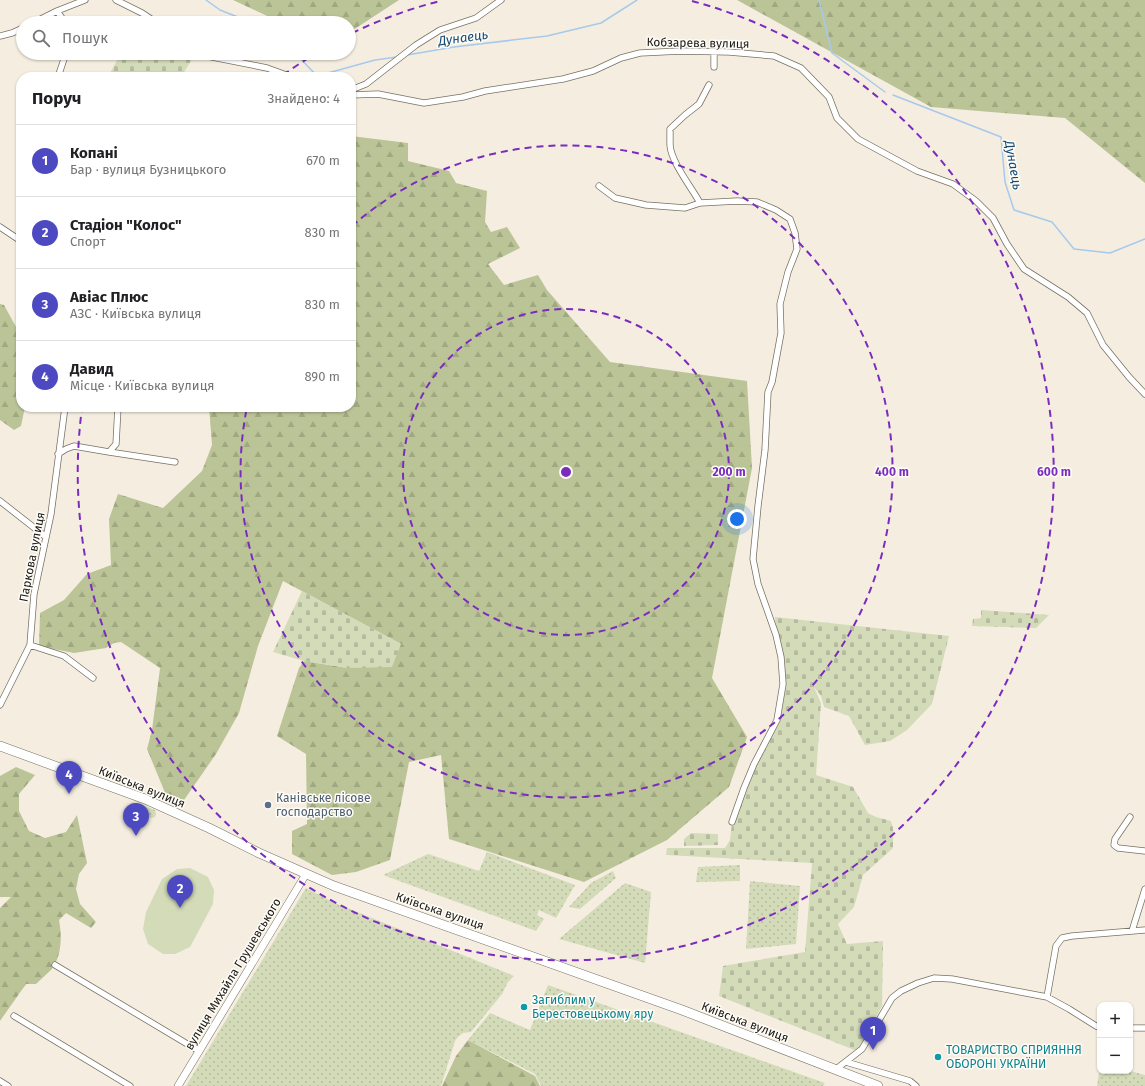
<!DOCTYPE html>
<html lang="uk">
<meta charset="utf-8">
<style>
:root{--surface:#fff;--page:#f2f2f2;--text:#202124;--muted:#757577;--line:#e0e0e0;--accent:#4d4ac1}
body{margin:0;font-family:"Fira Sans",sans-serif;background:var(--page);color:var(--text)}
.controls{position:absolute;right:12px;bottom:12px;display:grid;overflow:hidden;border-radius:8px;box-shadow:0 1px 3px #0004}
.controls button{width:36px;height:36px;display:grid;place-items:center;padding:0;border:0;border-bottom:1px solid var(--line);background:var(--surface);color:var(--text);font:20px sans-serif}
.you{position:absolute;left:737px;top:519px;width:14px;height:14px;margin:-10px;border:3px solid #fff;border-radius:50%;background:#1a73e8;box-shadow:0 0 0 6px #1a73e833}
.badge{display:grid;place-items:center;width:26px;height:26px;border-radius:50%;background:var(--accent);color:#fff;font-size:13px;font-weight:700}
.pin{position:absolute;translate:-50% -33px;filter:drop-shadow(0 1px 2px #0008)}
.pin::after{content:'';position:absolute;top:21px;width:14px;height:12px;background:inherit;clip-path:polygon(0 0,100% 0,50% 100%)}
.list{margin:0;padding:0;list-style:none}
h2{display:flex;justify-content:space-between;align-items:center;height:52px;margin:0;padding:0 16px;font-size:17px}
h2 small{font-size:13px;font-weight:400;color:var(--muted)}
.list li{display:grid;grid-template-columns:26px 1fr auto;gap:12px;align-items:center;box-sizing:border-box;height:72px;padding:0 16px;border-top:1px solid var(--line)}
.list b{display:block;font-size:15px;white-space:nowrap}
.list p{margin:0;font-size:13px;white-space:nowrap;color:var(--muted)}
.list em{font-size:13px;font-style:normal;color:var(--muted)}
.icon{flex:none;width:22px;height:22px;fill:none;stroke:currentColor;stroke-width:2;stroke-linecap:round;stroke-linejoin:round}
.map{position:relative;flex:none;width:1145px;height:1086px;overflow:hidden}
.search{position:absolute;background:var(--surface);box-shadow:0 1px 3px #0004;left:16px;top:16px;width:340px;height:44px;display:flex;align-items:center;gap:10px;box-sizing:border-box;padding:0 14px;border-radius:22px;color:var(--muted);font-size:15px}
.panel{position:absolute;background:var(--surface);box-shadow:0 1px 3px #0004;left:16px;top:72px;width:340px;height:340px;border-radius:16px}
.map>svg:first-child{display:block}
</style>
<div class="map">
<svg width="1145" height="1086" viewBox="0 0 1145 1086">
<defs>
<pattern id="grass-dots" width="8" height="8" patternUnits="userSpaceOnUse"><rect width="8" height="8" fill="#d4dbb9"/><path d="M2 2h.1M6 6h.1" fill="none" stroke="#b5bb9e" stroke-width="1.8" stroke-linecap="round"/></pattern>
<pattern id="forest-firs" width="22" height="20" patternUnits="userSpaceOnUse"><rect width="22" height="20" fill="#bbc497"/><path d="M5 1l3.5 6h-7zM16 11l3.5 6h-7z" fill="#a0a881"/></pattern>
<pattern id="cemetery-stones" width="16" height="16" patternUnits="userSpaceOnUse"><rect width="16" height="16" fill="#d4dbb9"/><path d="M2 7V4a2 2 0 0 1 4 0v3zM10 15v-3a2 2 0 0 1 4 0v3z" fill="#b5bb9e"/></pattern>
</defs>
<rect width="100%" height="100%" fill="#f5eee0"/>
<path fill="url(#grass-dots)" d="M131 803H136L155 810 156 814 155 817 151 818 130 811 129 805Z
M487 852 575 885 556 918 539 910 537 915 544 919 536 931 383 875 428 854 479 871Z
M740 865V881L696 882 698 867Z
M613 871 616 878 580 909 569 907 591 883Z
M750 881 800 886 796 944 746 949Z
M625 883 651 892 645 963 559 939Z
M306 888 335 903 514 976 508 982 502 994 471 1032 463 1033 458 1037 455 1041 441 1086H186Z
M548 985 825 1083 823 1086H541L535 1074 468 1040 490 1013 530 1030Z
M1112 1071H1130L1145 1075V1086H1097L1099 1073Z"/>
<path fill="url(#forest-firs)" d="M233 0H399L350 32 349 23H282Z
M737 0H1145V183L1065 118 931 107Z
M351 136 408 143V161L449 171 456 183 487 191 485 222 491 232 507 227 520 248 488 264 504 285 538 275 547 290 610 362 747 381 752 468 712 678 747 737 729 787 667 840 584 882 449 839 441 755 409 762 390 860 356 872 332 875 292 854V831L307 824 306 754 277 736 299 668 304 661 348 668 401 644 283 581 258 646 239 713 216 754 184 800 166 795 147 749 152 730 160 668 121 642 114 643 106 648 74 653 39 646 40 613 64 600 87 574 111 565 109 519 118 494 163 508 202 471 212 445 209 407H351Z
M0 304 4 305 21 336V407H25L21 426 14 430 0 420Z
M16 767 35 775 19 794V811L29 831 45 838 66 832 77 815 87 863 79 874 76 889 80 904 96 922 91 928 66 913 59 920C62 936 62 955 52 969 47 974 41 979 36 984H26L0 1021V908L11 897H0V776Z
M468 1040 535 1076 540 1086H442L456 1056Z"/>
<path fill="url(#cemetery-stones)" d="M121 53H182L191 61 181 77H108Z
M302 591 401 644 392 667 348 668 304 661 273 652Z
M981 610 1049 615 1036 628 972 626 973 619 981 618Z
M775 617 949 636 932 704 907 730 890 741 865 745 849 716 824 707 821 696 814 687 821 703 816 775 853 787 868 813 876 817 891 821 893 828V848L863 875 854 907 838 924 847 944 883 941 882 1006 857 1051 719 996 723 966 805 952 812 863 666 855 667 848H725L730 840 732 822 744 788 777 720 783 684 776 635Z
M691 833 718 834V845L684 846V839Z"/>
<path fill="#d4dbb9" d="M190 868 208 877 214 890 213 904 190 947 175 954H163L148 944 143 929 146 912 162 879 177 869Z"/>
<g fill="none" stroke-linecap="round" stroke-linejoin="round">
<path stroke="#a6c9ec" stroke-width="1.5" d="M206 0 220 10 253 23
M819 0 832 53 885 92
M295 53 317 76 375 60 397 57
M407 55 454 47 547 36 601 23 637 0
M893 95 1001 137 1005 182 1014 210 1052 222 1074 249 1110 253 1145 239"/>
<g stroke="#777164" stroke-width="7">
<path id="minor" d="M116 0 142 13 157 23
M57 11 62 18V23
M33 23 57 11 85 0
M0 36 12 33 23 28
M714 52V67
M199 53 202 55 267 68 292 77
M58 77 65 56V53
M351 90 366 84 416 45 440 30 476 18 501 0
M351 95 378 94 424 103 463 97 485 91 563 79 593 71 621 58 640 53 681 51 729 52 774 56 801 68 829 97 837 118 858 139 917 171 953 184 976 201 993 218 1007 244 1024 269 1068 297 1087 313 1103 345 1129 377 1145 394
M599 186 615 198 646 205 685 208 700 203 737 201 757 202 776 210 790 219 795 233 797 249 788 272 780 304 781 333 772 382 768 392 765 450 758 506 753 559 758 584 776 635 781 657 783 684 777 720 754 764 744 788 732 822
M700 203C692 188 671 162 670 145 670 140 670 135 670 129L685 115 699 104 709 85
M0 227 21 241
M109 452 175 462
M58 454 66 449 74 446 109 452 116 444 118 407
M0 501 46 537
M30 645 64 656 93 678
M0 705 30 645 34 594 51 514 65 407
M1130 817 1115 839 1114 845 1118 848 1145 851
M1132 931 1145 889
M55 965 199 1051
M1047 997 1056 946 1062 938 1072 936 1145 930
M14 1016 130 1086
M1130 1028H1145
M846 1062 910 1081 916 1086
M835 1070 862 1049 892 998 901 991 918 983 934 978 952 979 1047 997 1069 1009 1096 1026 1100 1027
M0 1081 8 1086"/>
</g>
<g stroke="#777164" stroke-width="8">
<path id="tertiary" d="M178 1086 306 874"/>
</g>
<g stroke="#777164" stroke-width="10">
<path id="primary" d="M0 746 145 799 209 828 259 853 334 886 682 1010 878 1086"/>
</g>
<use href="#minor" stroke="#fff" stroke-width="5.5"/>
<use href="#tertiary" stroke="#fff" stroke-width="7"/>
<use href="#primary" stroke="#fff" stroke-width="9"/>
</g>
<g fill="none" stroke="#7b2cbf" stroke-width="2" stroke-dasharray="7 5">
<circle cx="566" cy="472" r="163"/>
<path d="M352 226A326 326 0 1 1 247 407"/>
<path d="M283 75A488 488 0 0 1 315 54M352 33A488 488 0 0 1 440 1M692 1A488 488 0 1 1 82 408"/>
</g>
<circle fill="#5c6f8a" stroke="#fefcf6" stroke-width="1.5" cx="268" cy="805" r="4"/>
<g fill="#0f9aa8" stroke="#fefcf6" stroke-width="1.5">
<circle cx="524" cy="1007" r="4"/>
<circle cx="938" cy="1057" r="4"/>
</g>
<g text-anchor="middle" stroke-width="3" stroke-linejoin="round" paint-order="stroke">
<g font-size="12" fill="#1c1915" stroke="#fefcf6">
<text transform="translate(698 43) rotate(1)" y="4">Кобзарева вулиця</text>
<text transform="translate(32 557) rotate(-79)" y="4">Паркова вулиця</text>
<text transform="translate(142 787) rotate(22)" y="4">Київська вулиця</text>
<text transform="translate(440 911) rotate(19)" y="4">Київська вулиця</text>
<text transform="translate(233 974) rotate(-59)" y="4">вулиця Михайла Грушевського</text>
<text transform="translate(745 1022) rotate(21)" y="4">Київська вулиця</text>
</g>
<g font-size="12" fill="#4e5e75" stroke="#fefcf6" text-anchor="start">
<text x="276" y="802">Канівське лісове<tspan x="276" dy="14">господарство</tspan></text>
</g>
<g font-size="12" fill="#0d838f" stroke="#fefcf6" text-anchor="start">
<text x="532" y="1004">Загиблим у<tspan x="532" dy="14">Берестовецькому яру</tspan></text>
<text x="946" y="1054">ТОВАРИСТВО СПРИЯННЯ<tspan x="946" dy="14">ОБОРОНІ УКРАЇНИ</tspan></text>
</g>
<g font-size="13" font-style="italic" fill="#164b76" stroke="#fefcf6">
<text transform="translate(463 37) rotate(-8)" y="5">Дунаець</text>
<text transform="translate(1014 165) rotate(80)" y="5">Дунаець</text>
</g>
</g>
<circle cx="566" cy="472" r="6" fill="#7b2cbf" stroke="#fefcf6" stroke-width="2"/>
<g font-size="12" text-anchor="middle" font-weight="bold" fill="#7b2cbf" stroke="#fefcf6" stroke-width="3" stroke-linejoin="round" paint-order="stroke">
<text x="729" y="476">200 m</text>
<text x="892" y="476">400 m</text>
<text x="1054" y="476">600 m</text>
</g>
</svg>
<div class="controls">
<button>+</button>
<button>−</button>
</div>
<div class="you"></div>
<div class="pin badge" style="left:873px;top:1050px">1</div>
<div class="pin badge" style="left:180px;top:908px">2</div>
<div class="pin badge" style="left:136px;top:836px">3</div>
<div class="pin badge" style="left:69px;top:794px">4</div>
<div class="search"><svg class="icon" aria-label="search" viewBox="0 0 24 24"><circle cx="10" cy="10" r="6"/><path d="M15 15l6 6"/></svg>Пошук</div>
<section class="panel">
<h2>Поруч<small>Знайдено: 4</small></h2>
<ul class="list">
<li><span class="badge">1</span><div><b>Копані</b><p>Бар · вулиця Бузницького</p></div><em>670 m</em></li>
<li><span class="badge">2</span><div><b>Стадіон &quot;Колос&quot;</b><p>Спорт</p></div><em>830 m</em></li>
<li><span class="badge">3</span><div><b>Авіас Плюс</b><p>АЗС · Київська вулиця</p></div><em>830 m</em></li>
<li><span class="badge">4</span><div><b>Давид</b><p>Місце · Київська вулиця</p></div><em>890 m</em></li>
</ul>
</section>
</div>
